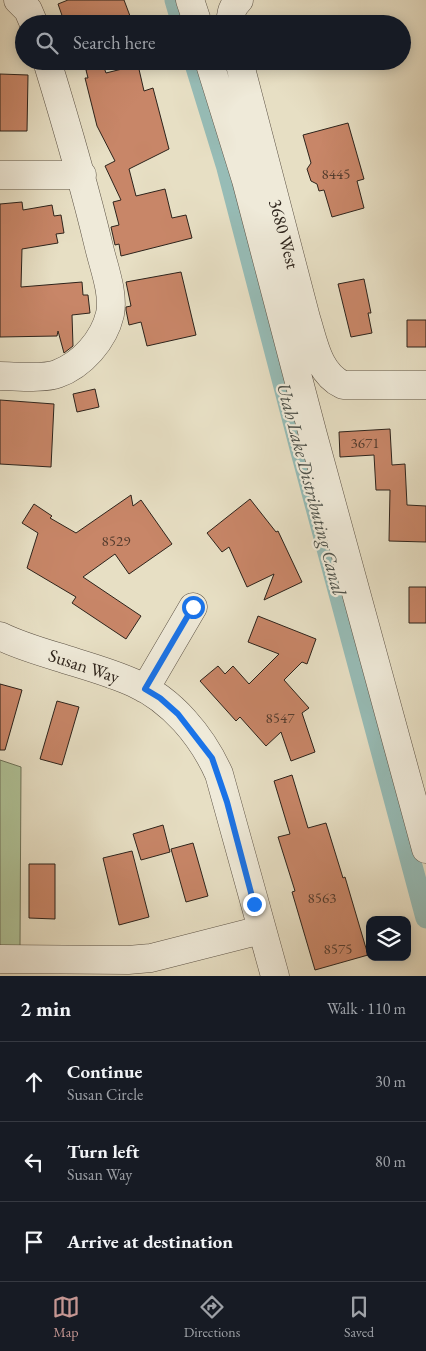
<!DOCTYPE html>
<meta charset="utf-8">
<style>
:root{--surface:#171b24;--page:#20242c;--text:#f1f3f6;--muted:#9ea1a6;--line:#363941;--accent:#c59692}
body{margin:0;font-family:"EB Garamond",serif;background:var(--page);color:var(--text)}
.controls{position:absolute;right:15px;bottom:15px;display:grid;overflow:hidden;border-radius:10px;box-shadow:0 2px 12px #0003}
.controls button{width:45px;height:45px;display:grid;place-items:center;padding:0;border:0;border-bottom:1px solid var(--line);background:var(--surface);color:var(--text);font:25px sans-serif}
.stop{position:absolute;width:15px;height:15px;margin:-11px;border:4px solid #1a73e8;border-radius:50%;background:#fff}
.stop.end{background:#1a73e8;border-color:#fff;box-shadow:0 1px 5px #0008}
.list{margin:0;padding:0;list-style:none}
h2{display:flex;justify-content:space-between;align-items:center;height:65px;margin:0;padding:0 20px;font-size:21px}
h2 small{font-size:16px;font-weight:400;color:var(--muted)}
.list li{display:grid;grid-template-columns:32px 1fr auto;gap:15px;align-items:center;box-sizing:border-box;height:80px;padding:0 20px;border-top:1px solid var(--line)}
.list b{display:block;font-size:19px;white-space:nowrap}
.list p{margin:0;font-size:16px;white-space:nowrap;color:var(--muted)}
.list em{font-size:16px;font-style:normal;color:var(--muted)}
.icon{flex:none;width:28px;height:28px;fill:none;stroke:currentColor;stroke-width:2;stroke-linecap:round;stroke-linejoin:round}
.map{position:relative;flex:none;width:426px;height:976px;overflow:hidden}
.search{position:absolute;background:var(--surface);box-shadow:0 2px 12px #0003;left:15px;right:15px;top:15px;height:55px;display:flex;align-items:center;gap:12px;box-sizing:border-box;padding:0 18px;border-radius:28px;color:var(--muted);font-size:19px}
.sheet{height:305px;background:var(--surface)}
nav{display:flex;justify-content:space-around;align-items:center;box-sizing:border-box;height:70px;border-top:1px solid var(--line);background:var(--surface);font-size:14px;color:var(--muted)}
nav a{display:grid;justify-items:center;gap:2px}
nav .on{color:var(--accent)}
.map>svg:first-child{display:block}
</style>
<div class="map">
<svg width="426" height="976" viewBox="0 0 426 976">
<rect width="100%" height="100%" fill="#e7dfc4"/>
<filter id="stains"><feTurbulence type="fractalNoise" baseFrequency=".004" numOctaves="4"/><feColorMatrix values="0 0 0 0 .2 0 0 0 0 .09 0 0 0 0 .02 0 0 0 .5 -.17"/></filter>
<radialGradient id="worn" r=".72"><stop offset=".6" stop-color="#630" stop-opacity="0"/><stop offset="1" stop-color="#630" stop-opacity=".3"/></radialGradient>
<path fill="#b0c398" stroke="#6e735a" d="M0 760 21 767 20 947H0Z"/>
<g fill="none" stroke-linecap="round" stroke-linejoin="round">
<path stroke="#97bcb6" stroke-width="21" d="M175 0 182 24
M194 61 227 168 300 448 426 918"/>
</g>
<path fill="#c88668" stroke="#2d231b" d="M68 0H124L133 24H65L58 4Z
M103 65 106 73 138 65 144 91 153 88 169 149 129 169 136 196 165 189 172 218 186 215 192 238 121 256 119 244 115 245 111 227 119 225 113 202 121 200 105 166 115 161 97 126 85 78H88L86 70Z
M0 74 28 75 27 131H0Z
M348 123 364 179 357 181 364 208 332 217 324 190 319 191 317 184 311 181 307 169 311 163 303 135Z
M22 202 23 210 52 205 54 216 61 215 64 233 56 234 58 243 22 249 21 287 82 282 83 295H88L90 313 72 315 73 346 64 353 58 331 57 336 0 337V204Z
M181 272 196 335 147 346 141 322 129 325 126 310V307L131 306 126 282Z
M364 279 371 313H368L372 333 351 337 338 284Z
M407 320H426V347H407Z
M95 389 99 407 77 412 73 394Z
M0 400 54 404 51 467 0 464Z
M390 429 392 465 405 464 407 505 426 506V542L389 541 390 490H376L374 455 340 457 339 432Z
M131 495 133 506 141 500 172 544 129 574 115 554 83 577 141 616 126 639 72 603 76 597 27 568 38 533 22 523 34 504 52 516 50 518 76 533Z
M250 499 276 532 278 531 302 582 264 600 274 574 247 587 229 547 222 552 207 533Z
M409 587H426V623H409Z
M258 616 316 639 307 664 302 662 284 680 309 708 302 713 315 752 291 761 281 732 266 746 240 717 236 721 200 681 218 666 225 674 233 666 249 684 279 654 248 642Z
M0 684 22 690 5 750H0Z
M57 701 79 707 62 765 40 759Z
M292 775 308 828 326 823 343 878 345 877 368 955 315 970 292 892 295 891 278 837 290 834 274 781Z
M163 825 170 852 141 860 133 834Z
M193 843 208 896 186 902 171 849Z
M132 851 149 917 119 925 103 858Z
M29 864H55V919L29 918Z"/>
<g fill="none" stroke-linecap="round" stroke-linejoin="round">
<g stroke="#5c5245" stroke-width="29">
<path id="minor" d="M18 0 28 10 34 24
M190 0 198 24
M231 24C230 14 232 7 239 0
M209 61 246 180 313 435 426 849
M239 61 306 318C314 343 318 373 343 385H426
M0 175H82
M0 376C15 376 44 379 57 374 82 365 104 340 110 314 114 293 104 268 99 247 84 184 66 123 47 61
M0 636C18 645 38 651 58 657 83 665 110 672 134 683 172 700 202 736 219 774L275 976
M145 689 193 607
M0 959 128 960 151 958 261 930"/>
</g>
<use href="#minor" stroke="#efead9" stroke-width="28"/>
</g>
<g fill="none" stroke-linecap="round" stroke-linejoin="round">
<path stroke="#1a73e8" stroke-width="6" d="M193 607 145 689 160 698 178 714 212 758 227 802 254 904"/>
</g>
<g text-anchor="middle" stroke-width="4.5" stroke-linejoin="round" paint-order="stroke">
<g font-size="15" fill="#543c2e">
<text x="336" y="179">8445</text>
<text x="365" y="448">3671</text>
<text x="116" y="546">8529</text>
<text x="280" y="723">8547</text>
<text x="322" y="903">8563</text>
<text x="338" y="954">8575</text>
</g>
<g font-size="18" fill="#2d231b" stroke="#efead9">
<text transform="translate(284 234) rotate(75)" y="6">3680 West</text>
<text transform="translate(84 666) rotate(18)" y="6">Susan Way</text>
</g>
<g font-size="19" font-style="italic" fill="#4d514a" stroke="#efead9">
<text transform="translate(312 489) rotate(75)" y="7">Utah Lake Distributing Canal</text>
</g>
</g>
<rect width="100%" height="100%" filter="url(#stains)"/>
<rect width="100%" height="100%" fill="url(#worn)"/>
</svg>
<div class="controls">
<button><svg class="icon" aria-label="layers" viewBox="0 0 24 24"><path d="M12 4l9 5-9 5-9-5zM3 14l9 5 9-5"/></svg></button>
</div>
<div class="stop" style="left:193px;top:607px"></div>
<div class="stop end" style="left:254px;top:904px"></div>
<div class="search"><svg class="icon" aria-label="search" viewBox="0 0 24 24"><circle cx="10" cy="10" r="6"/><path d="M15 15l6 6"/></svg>Search here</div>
</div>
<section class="sheet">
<h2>2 min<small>Walk · 110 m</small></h2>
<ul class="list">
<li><svg class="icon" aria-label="ahead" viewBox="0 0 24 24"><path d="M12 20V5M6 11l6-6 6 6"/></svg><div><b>Continue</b><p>Susan Circle</p></div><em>30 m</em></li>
<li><svg class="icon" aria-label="left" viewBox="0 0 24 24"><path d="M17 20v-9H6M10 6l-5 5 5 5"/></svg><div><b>Turn left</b><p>Susan Way</p></div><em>80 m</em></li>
<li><svg class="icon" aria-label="arrive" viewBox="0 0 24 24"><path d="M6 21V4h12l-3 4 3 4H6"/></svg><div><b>Arrive at destination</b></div></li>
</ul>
</section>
<nav>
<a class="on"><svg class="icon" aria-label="map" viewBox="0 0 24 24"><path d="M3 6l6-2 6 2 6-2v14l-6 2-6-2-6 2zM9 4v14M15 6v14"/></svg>Map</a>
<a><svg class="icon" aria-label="directions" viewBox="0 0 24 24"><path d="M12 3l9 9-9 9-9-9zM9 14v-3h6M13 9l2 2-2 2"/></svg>Directions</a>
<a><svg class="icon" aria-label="saved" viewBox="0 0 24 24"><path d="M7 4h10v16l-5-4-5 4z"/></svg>Saved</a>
</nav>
